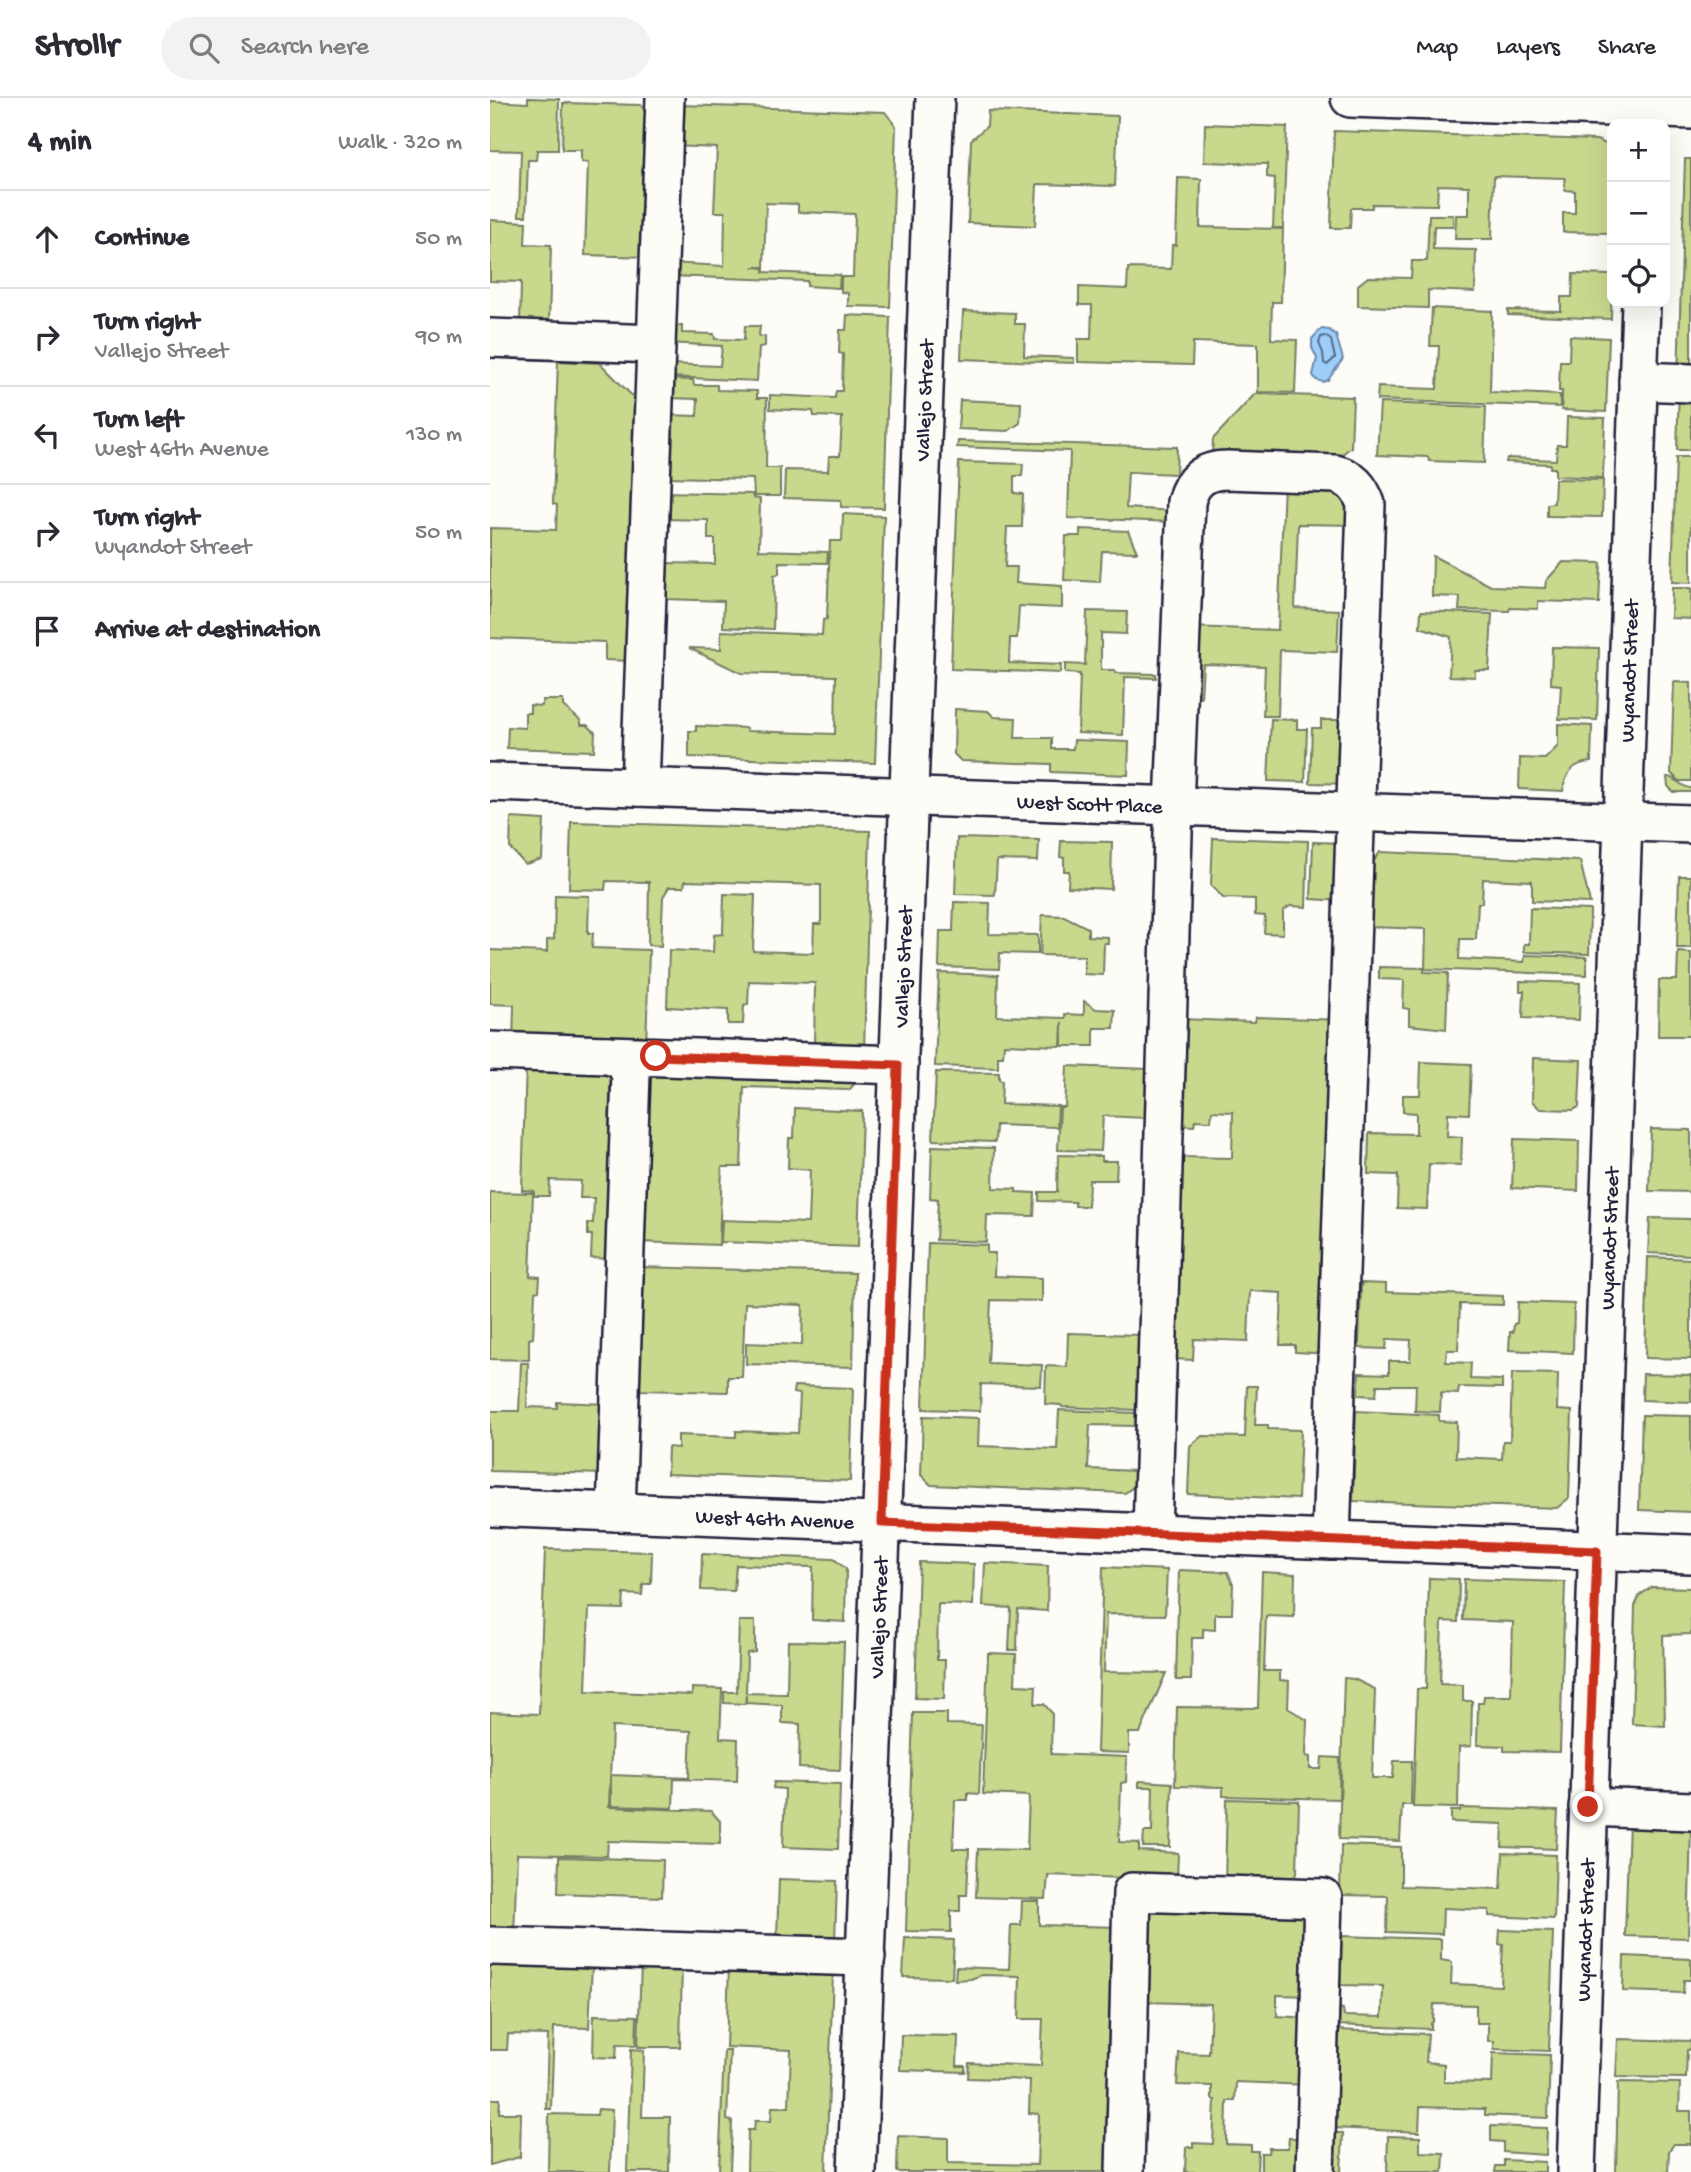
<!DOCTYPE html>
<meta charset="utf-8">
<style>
:root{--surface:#fff;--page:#f2f2f3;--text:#2b2b33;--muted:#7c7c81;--line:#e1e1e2}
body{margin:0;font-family:"Gochi Hand",sans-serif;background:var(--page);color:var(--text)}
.controls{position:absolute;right:21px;top:21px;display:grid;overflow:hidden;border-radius:14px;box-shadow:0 7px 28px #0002}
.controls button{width:63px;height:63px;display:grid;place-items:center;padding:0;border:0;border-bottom:2px solid var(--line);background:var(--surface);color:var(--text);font:35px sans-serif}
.stop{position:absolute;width:21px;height:21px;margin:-16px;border:5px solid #c8321e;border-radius:50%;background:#fff}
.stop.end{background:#c8321e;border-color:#fff;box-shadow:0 2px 7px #0008}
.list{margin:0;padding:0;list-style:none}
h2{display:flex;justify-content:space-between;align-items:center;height:91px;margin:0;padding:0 28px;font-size:30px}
h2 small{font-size:23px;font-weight:400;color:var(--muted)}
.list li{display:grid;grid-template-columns:46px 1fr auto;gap:21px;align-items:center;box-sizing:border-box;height:98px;padding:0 28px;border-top:2px solid var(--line)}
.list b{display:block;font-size:26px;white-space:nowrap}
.list p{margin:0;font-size:23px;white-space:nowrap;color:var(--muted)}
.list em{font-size:23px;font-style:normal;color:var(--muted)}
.icon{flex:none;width:38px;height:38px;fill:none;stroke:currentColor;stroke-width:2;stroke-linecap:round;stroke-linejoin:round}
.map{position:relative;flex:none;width:1201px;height:2074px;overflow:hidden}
header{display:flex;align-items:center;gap:42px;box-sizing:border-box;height:98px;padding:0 35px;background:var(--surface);border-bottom:2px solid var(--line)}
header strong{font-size:33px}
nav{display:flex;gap:38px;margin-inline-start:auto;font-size:24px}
.search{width:490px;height:63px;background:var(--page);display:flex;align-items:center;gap:18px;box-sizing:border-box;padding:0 24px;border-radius:38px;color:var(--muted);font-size:26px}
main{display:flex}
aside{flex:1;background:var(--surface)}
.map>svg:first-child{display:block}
</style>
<header>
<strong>Strollr</strong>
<div class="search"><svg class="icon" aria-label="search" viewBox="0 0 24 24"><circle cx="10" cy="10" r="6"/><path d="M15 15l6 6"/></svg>Search here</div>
<nav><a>Map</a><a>Layers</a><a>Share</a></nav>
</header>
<main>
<aside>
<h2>4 min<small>Walk · 320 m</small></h2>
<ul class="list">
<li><svg class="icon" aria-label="ahead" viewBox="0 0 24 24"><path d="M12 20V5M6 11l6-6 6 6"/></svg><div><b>Continue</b></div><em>50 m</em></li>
<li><svg class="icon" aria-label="right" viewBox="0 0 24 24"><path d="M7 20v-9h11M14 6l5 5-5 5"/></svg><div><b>Turn right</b><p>Vallejo Street</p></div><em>90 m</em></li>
<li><svg class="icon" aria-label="left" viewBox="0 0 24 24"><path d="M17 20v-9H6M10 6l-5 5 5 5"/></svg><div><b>Turn left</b><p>West 46th Avenue</p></div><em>130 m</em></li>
<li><svg class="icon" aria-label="right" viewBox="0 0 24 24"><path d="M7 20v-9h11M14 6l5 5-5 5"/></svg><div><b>Turn right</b><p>Wyandot Street</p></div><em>50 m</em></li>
<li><svg class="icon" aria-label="arrive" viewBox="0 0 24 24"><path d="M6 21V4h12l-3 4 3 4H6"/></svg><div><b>Arrive at destination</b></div></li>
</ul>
</aside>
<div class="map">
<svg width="1201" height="2074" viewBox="0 0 1201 2074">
<rect width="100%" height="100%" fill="#fdfcf7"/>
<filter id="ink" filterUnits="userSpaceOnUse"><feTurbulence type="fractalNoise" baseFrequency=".0143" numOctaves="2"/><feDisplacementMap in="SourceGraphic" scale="14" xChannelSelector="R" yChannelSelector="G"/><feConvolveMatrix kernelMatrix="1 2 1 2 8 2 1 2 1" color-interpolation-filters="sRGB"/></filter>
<g filter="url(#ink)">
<path fill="#c8d98e" stroke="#757e64" stroke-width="2" d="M38 0 69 1 68 52H47L46 62H38L36 118H29L31 53 0 52V3L38 5Z
M73 5 151 7 162 26 158 159 95 157 98 65 91 64V52H72Z
M191 7 395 14 406 28 400 209 358 208V195L351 194V179H363L365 116 308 114V106L276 105 274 169H263L274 170V174L350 177 349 190 317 188V183L179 178V165L234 168 235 114H224L227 50 184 48Z
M498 13 628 18 625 88 547 86 545 128 478 125 481 42 497 28Z
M715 26 797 29 793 130H783L785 80 777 79V66L714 64Z
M844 33 1107 42 1116 46 1122 53 1121 135 1073 134V115H1085V93L1075 92V80L1004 78 1002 141H965L966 117H979V88L948 87 947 107 882 106V110H861L860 130H841Z
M1195 61H1201V278H1188Z
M688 80 711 81 710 129 793 131 791 204H782L781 241 807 242 805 295 768 294V246L703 244 702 267 588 264V241H601L602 207H589V189L637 191 638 170 681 171 682 147H686Z
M939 117H963V128H944L943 151 986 152 985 194 938 192V210L868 208V187L878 179 921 180 922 163H937Z
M0 122 36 124 35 146 61 147 59 228 30 227 31 184 0 183Z
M1083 176 1122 177 1121 221 1018 217V212L1071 213V199H1082Z
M942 210 1002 213 1000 294 1070 297V309L887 302 888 289 947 291 949 248H940Z
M473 213 525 215V226H535L534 258 584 260V265L471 261Z
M357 217 400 219 394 410 351 409V402L294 400 295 372 338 373 339 358H350L352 319 324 318 323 313 280 311V297L345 300 346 293H352L353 256 349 255 350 232H356Z
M177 228H192V235L224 236 225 241 254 242 255 228H270L269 238 275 239V248L269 249 267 283 178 279V266L230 268 232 248 177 245Z
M1080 238 1119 240 1116 314 1072 312V293H1069L1070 263H1079Z
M68 263 110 265 149 305 142 563 115 562V544L0 540V430L66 432 67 407 63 406Z
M178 281 203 282 204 287H227V292L267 293V300H277L276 370H290V398H264L263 381 175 379 177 317 207 318 208 301 178 300Z
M1189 291H1201V352H1187Z
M765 296 863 299 861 349 845 362 722 358 723 341Z
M470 302 531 305 530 325 518 333 468 331Z
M890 305 996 309 994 365 939 363 938 359 887 357Z
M1077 319 1115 320 1113 380 1065 378V370H1060V366L1016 364 1017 360 1066 362 1067 347H1076Z
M468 343 687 349 686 376 638 374 636 410 685 413V424L578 420 580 353 467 349Z
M1186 359H1201V485L1182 484Z
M469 364 533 366 532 378H524V395L533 396 532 429H517L515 469H527L526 485 572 488V510L529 508 527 540H520L519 565 571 567 570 575 461 571Z
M1065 381 1113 382 1112 419 1057 418V406L1064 405Z
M794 385 857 387 866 427 808 426 805 510 849 512 847 554 790 552 788 618H773L775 568 713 566 711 600H697L700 529 788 532Z
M173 394 262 396 263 400 270 401 269 452 338 454 337 465 289 464V476L284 477 283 531 233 529 234 503 176 501V465L225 466V441H218V422L172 421Z
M353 416 394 418 385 665 199 659V633H206V628L256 630 257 633 345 636 346 578 251 575 199 550 231 551V533L332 537 333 522 337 521 340 443H352Z
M590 431 638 433 647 454 612 453 610 484 574 482 576 438H590Z
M943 458 1001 488 1055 490 1056 483 1073 464 1111 465 1109 505 1048 503V511L1020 510 1019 513 969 512 970 499 942 498Z
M1182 490H1201V521L1181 520Z
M855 492 870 493 864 686 820 685 822 630H831V622H851Z
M597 513 637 514 636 536 611 535V572H625V575L666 576V580L635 579 633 637 588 635 590 576 575 575V566L595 567Z
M931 513 1002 516 999 572H985V579L959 578 961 539 930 529Z
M1062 549 1109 550 1107 622 1069 621 1071 587 1061 586Z
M1184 584 1201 585V683H1189L1181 675Z
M53 602H73V608L91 623V627H97L105 634 104 653 17 650 18 629 35 630V615H40V607L52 608Z
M465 611 498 613 504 619 526 620 525 640H562V651H583L584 642 639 644 638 677 561 674V666L471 663 464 656Z
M781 621 807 622V631H817L815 684 778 683Z
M1068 626 1102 628 1101 664C1083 665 1075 675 1073 693L1029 691 1030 660 1055 661 1068 648Z
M1177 679C1187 679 1191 690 1201 690V694H1183L1178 688Z
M21 720 54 722 52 761 35 766 20 750Z
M81 724 380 733 374 953 324 952 325 885 259 883 258 906 254 907 253 926H238V912L177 909 179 852 223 854 224 837 233 836 234 796 265 797 263 853 323 855 324 826H331V787L195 783 194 789H179L173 799 171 848 158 847 159 784 116 783 115 792 79 791Z
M467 740 549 742 548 763 507 762 505 797 465 796Z
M723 740 818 743 816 809 800 808 793 813V836L774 835 775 818 765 817V801L733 800 721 787Z
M571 743 622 744 621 791 578 789 579 773H574V760L570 759Z
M823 744 856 745 853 803 821 801Z
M890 754 1090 763 1100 805 1042 803V783L993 781 992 805H988L986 841H970L969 861 1034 864 1035 857 1097 859V877L934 871V874L958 875 956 931 919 927V911L913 910 914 882 889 881V869L935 870 936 831 881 829 883 764Z
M1189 778H1201V850H1187Z
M65 797 99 798 98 835H103L102 850 159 852 156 950 23 947 24 907 0 906V852L57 854V842L64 841Z
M464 804 500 805 499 836 548 837V856L510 855 509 871 449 869 450 833H463Z
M1040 810 1100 812 1099 856 1034 854V846H1039Z
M552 817 574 818 598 830V838L618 839V845H614L613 877 594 876V858L550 857Z
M1188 854 1201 855V938H1168L1169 882H1187Z
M449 875 508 877 507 918 575 920V916L594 917V903L606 911 625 912 624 930H604V948H572V924L571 948 514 946 513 958H508V970L445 968Z
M1030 883 1090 885 1089 922 1033 920 1034 893H1030Z
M766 919 853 922 842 1256 805 1254V1247H790L792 1195 760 1193 758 1243 704 1241 703 1262 682 1261 689 1059 742 1060 743 1014 722 1013 721 1023 705 1022 704 1028 687 1027 691 921 765 924Z
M1043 960 1091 962 1089 1009 1083 1012 1050 1011 1042 1003Z
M931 964 981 966 979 1016 958 1015 957 1038 972 1039 971 1067 939 1066 937 1111 907 1110 908 1077 878 1076 879 1035 926 1036V1015L913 1014V997H930Z
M36 965 121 968 119 1034 127 1047 123 1161 101 1160 102 1137H98V1125H103L104 1100H90L91 1083 60 1082 59 1098H44V1093L32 1092Z
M155 968 368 982 359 992 254 989 251 1069H232L229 1147 149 1144Z
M577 968 659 971 657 1020 613 1018 611 1053 568 1052 570 1009H575Z
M446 974 509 975V982L512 983 511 1006 568 1008 567 1029 506 1027 505 1044 443 1042Z
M305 1010 372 1013 368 1149 231 1144 232 1122 318 1125 320 1072 298 1070 299 1040H304Z
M1161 1031 1201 1032V1094L1159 1093Z
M1024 1041 1089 1043 1088 1093 1022 1090Z
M442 1048 504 1050 503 1090 526 1091V1094L545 1095 544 1118 497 1117 496 1144 446 1142 448 1101 440 1100Z
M568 1057 612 1058V1063H627L626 1082H599L598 1108H585V1104L549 1103V1094H567Z
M0 1094 43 1095 40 1178 50 1179 49 1193 45 1194 43 1240 39 1241V1262L0 1261Z
M1160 1120 1201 1121V1157L1158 1155Z
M438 1145 497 1147V1155H505L504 1178 552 1180V1203L501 1202 498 1265 552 1267 551 1288 491 1286 490 1313 433 1311Z
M1158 1159 1201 1161V1261L1155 1260Z
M151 1169 365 1175 363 1269 256 1266V1245L312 1247 313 1207 255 1205 252 1279H238V1294L147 1292Z
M871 1185 896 1186V1194L1013 1198V1207L970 1206 968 1252H957L956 1264 981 1265 980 1281 1012 1282V1290L969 1289 968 1296 951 1295 950 1314 925 1313 926 1287H887L886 1298 868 1297 869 1275 899 1276V1263H920L921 1242 897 1241 896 1251 869 1250Z
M1028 1204 1084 1206 1083 1255 1019 1252 1020 1234H1023L1024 1226 1027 1225Z
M578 1235 650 1237 648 1312 572 1309 571 1307 555 1306 556 1268 577 1269Z
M31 1265H38L37 1309 67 1310V1304L118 1306 116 1376 0 1373V1313H29Z
M1022 1275 1068 1276 1067 1312 1082 1313 1079 1400 1067 1410 863 1403 866 1313 949 1317V1323L967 1324 966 1359 1012 1361 1013 1343H1020Z
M1153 1276 1201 1277V1304L1152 1302Z
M304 1288 363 1290 360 1383 177 1376 178 1349 188 1350V1337L246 1339V1333L308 1335 310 1296 303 1295Z
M757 1288H767L765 1327H778V1331L811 1332 808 1401 698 1396 700 1348 712 1338 755 1339Z
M569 1312 647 1315 646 1328 600 1327 598 1371 647 1373 646 1387 635 1395 441 1387 431 1377 433 1318 489 1320 488 1348 567 1351Z
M1152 1317 1201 1318V1414L1149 1412Z
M55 1451 162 1454 161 1486H153L152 1497 134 1496 133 1511 99 1510 96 1593 202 1597V1590L232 1591 230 1640 248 1641 247 1683 184 1681 183 1710 121 1708V1677L199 1680 201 1633 122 1629 119 1709 221 1713 230 1723V1746L118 1743 117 1758 27 1756 24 1838 0 1837V1614L49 1616Z
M212 1456 344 1461 356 1471 355 1524 322 1522 323 1469 246 1467 244 1493 211 1492Z
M429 1464 484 1466 483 1507 448 1506 447 1562H455L454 1601 425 1600Z
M495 1465 558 1468 557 1513 528 1511 527 1552H519L521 1510 493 1508Z
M613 1469 677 1472 675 1517 616 1516 614 1574 676 1575 650 1635H639V1655L607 1654Z
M689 1472 738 1474 743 1486 742 1516H725V1532L713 1531V1540H702L701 1582H686Z
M772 1474 805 1476 804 1519 776 1518 774 1573H790V1582L799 1583 798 1610 817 1622 816 1658 820 1659V1671H831L832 1659 850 1660 849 1701 733 1698V1689L685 1688 687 1609 768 1610Z
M939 1480 969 1481 968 1524 952 1523 950 1586 973 1587V1603H982L981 1648 969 1649 968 1710 923 1709 927 1591H936Z
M974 1481 1075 1484 1070 1654 1014 1653V1648L987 1647 988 1605H993L994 1598H1021L1023 1524 973 1522Z
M1162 1489 1201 1490V1536L1173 1537 1175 1628 1142 1626 1145 1508 1150 1497Z
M249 1523H265V1554L257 1555 256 1595 297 1596 298 1543 354 1544 350 1672 309 1670 310 1626 292 1625V1607L256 1605V1597L255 1606 234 1605V1594H247Z
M498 1555 526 1556 525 1587 546 1588 545 1606H554L562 1615 561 1656 637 1659 636 1684 631 1685 629 1744 649 1745V1753L688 1755 687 1782 558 1777 556 1801 486 1799 488 1751 537 1752 539 1698 493 1696Z
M854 1580 864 1581 885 1591 882 1680H903L904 1663H922L921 1707H912L910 1743 849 1741Z
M423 1615H457V1626L492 1627 489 1696 478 1695V1702H465L463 1751H479L477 1797H470V1813H461V1834L416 1833Z
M649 1683 682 1685 680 1749H653L654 1734H662L663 1689H649Z
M284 1684 350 1686 348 1751 293 1749 295 1691 283 1690Z
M737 1701 809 1703 807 1775 796 1789 735 1787Z
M971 1710 1068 1713 1066 1751 1012 1749 1013 1726 961 1724V1713H970Z
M1139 1724 1201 1726 1198 1840 1135 1838Z
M851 1747 911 1749V1788L1011 1791 1013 1755 1066 1757 1064 1821 999 1818V1812L953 1810 952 1836 897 1834 898 1798 850 1797Z
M69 1759 173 1762 172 1799 68 1795Z
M289 1781 347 1783 345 1843 287 1839Z
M532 1803H549V1827L629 1829 620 2074H407L408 2038 458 2040V2065L547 2067 549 2016 539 2015 540 1982 478 1980 479 1965 551 1968 553 1921H529L530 1878 491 1877 481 1881 465 1882 466 1869 519 1871 521 1827H531Z
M659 1810 823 1815 820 1898 787 1897V1918L819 1920 817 1987 746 1984 745 2003H737L736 2046 761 2047V2053H768L767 2074H695L696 2049H703V2045L723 2046 725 2002 722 2001V1988L687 1987 689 1955 719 1956 721 1906 656 1904Z
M1010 1832 1063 1834 1059 1953 1004 1951V1943H998V1925H986V1907L944 1906 943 1924 941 1925V1931L846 1927V1910L853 1911 854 1918 892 1919 893 1888 849 1887 850 1838 951 1841V1862L962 1864 961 1886 1011 1888 1013 1847 1009 1846Z
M415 1840 464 1842 462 1880 413 1879Z
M1134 1858 1201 1861V1882H1194L1193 1895 1133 1893Z
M0 1863 102 1866 99 1930 64 1929 61 2011H56L58 1937 18 1936 17 1952H0Z
M151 1866 192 1867 190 1949H148Z
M239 1869 343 1874 336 2074H257L258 2032H264L265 2023H281L282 2009H299L301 1952 236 1949Z
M104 1917 147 1918 146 1947 127 1946 126 1960 103 1959Z
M847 1932 938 1936 936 1964 954 1966V1984L1002 1985 1003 1955 1060 1957 1058 2020 995 2017V2011L930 2009 929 2034 843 2030Z
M411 1937 468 1938 467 1968H475V1974L410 1972Z
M1128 1941 1201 1943V1951L1197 1952 1196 1980 1126 1979Z
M141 1951 154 1952 152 2019H180L179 2074H137Z
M234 1952H240L237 2022 242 2023 240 2074H229Z
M1128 1984 1190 1985 1189 2013H1201V2046H1184L1179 2053 1178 2074H1126Z
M0 2001H10L9 2015H31L30 2059 0 2067Z
M108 2011 122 2012 120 2074H58L59 2016 107 2017Z
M1001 2028 1057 2030 1056 2057 1013 2054V2044L1001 2043Z
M840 2035H853L851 2074H839Z
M898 2038 930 2039V2054L954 2055 953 2074H897Z
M799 2040H815V2074H771V2055H778L779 2050H798Z
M1014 2062 1055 2064V2074H1005L1006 2068H1014Z"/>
<path fill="#9ccef9" stroke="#6b89ad" stroke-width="2" d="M831 231 839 232 846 237 853 261 838 282 833 284 826 282 823 277 827 260 822 250V241Z"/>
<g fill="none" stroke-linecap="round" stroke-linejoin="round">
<path stroke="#536787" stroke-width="2" d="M835 238 841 242 845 260 837 267 834 265 833 255 829 245 831 239Z"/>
<g stroke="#22223b" stroke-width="42">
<g id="minor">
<path d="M860 0 1201 12"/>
<path d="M0 240 166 246"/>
<path d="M1148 283 1201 285"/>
<path id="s1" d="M0 684 1201 726"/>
<path d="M150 689 175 0"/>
<path d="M0 953 118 957 133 962 141 976 126 1414"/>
<path d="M118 957 409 967"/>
<path id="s2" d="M0 1409 1201 1456"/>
<path d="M662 1435 683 735 696 404C701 383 714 372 737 372L845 376C862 380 870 390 876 406L841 1442"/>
<path d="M1098 1709 1201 1713"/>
<path d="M0 1848 376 1859"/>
<path id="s3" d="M367 2074 445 0"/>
<path d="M635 2074 642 1794 833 1800 825 2074"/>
<path id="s4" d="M1086 2074 1151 205"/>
</g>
</g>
<use href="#minor" stroke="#fdfcf7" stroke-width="37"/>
</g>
</g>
<g fill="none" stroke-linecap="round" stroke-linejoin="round" filter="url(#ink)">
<path stroke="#c8321e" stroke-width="9" d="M166 958 408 967 392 1425 1107 1453 1098 1709"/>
</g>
<g text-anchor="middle" stroke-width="6" stroke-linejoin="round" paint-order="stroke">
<g font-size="21" fill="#22223b" stroke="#fdfcf7">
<text dy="7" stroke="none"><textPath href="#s3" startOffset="1773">Vallejo Street</textPath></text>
<text dy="7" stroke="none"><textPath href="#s4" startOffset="1502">Wyandot Street</textPath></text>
<text dy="7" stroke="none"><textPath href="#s1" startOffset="600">West Scott Place</textPath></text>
<text dy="7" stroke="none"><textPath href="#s3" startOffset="1206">Vallejo Street</textPath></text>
<text dy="7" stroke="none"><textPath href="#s4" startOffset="934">Wyandot Street</textPath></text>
<text dy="7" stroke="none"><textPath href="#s2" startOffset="285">West 46th Avenue</textPath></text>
<text dy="7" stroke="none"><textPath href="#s3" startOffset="555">Vallejo Street</textPath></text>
<text dy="7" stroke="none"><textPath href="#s4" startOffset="242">Wyandot Street</textPath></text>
</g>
</g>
</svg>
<div class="controls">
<button>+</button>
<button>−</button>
<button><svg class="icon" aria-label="locate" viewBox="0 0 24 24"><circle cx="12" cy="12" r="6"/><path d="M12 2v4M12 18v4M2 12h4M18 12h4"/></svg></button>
</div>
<div class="stop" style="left:166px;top:958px"></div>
<div class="stop end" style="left:1098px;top:1709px"></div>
</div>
</main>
